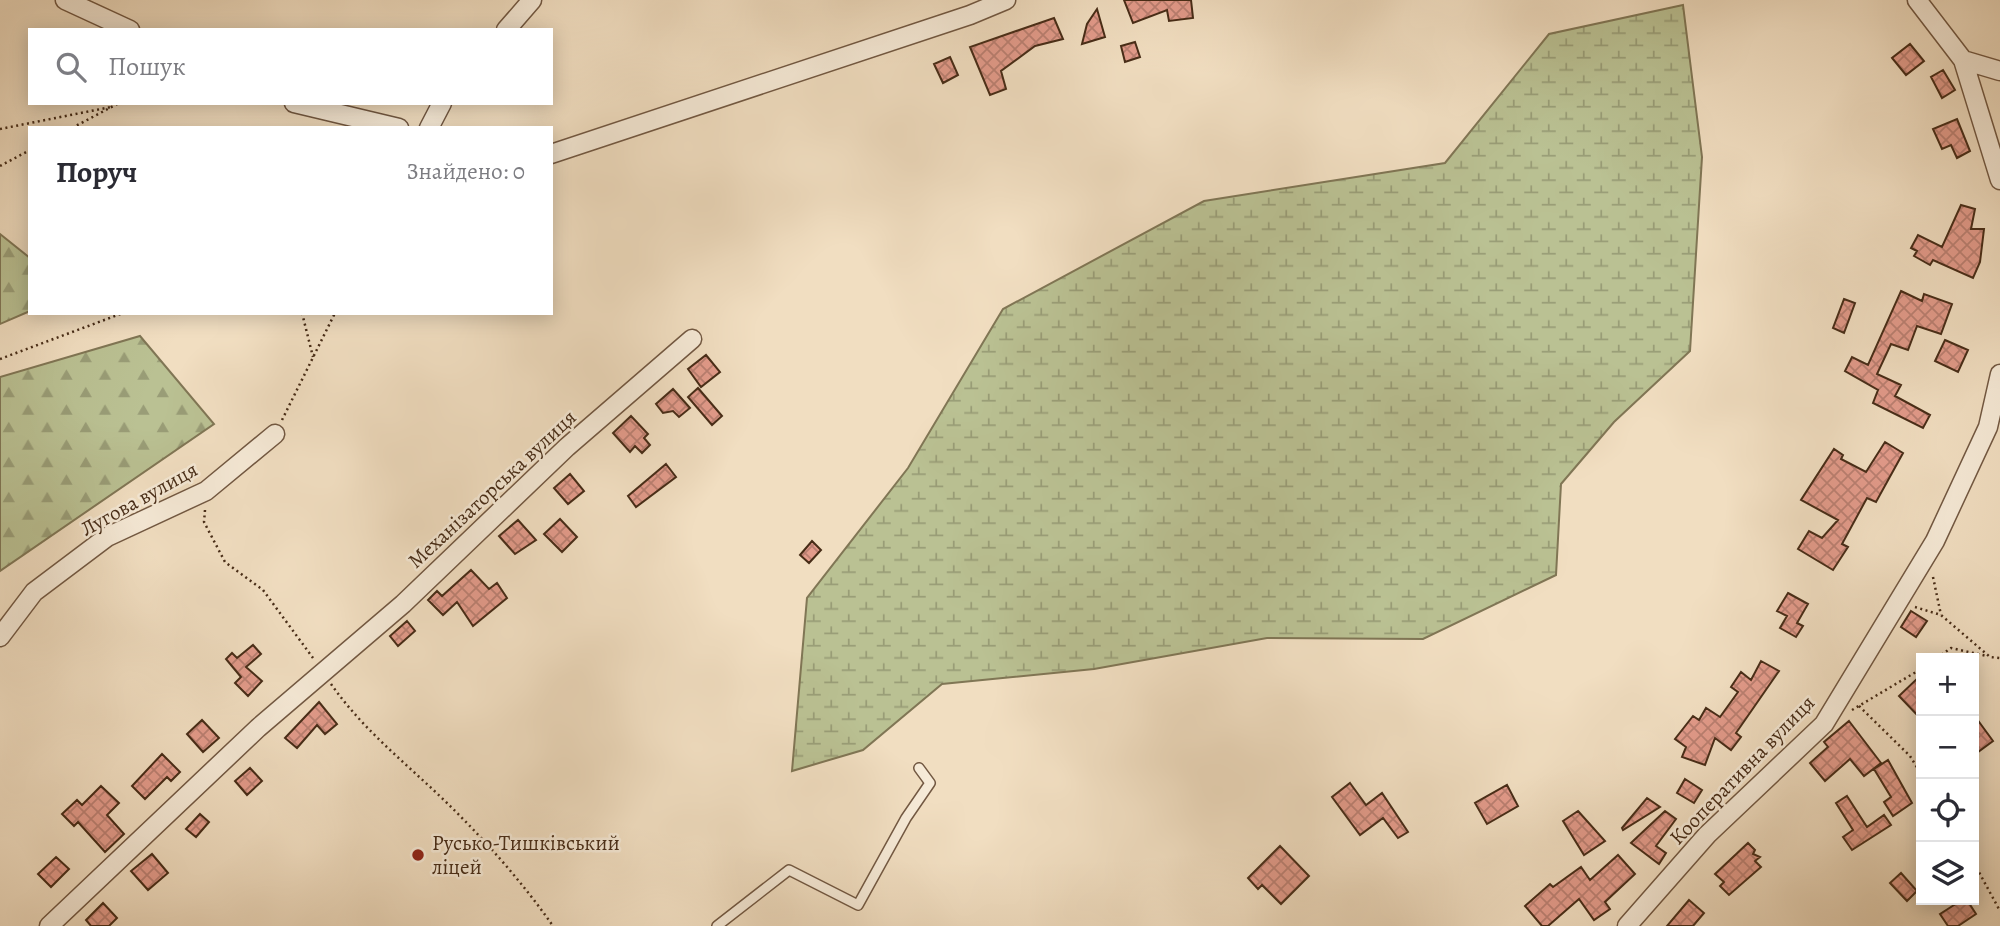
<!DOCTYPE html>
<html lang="uk">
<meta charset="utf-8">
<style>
:root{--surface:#fff;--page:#f2f2f3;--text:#2b2b33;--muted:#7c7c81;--line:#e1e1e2}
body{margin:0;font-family:Alegreya,serif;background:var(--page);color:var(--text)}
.controls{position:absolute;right:21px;bottom:21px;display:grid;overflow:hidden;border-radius:0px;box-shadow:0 4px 18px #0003}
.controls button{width:63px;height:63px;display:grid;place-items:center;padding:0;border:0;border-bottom:2px solid var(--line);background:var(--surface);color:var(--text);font:35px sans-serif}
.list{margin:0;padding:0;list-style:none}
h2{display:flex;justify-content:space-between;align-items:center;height:91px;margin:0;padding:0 28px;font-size:30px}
h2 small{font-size:23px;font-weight:400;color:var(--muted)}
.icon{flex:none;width:38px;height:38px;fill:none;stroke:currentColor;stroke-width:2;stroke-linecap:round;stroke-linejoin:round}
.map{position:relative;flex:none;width:2000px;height:926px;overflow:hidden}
.search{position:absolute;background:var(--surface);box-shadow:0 4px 18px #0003;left:28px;top:28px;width:525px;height:77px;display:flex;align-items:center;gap:18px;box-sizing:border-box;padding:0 24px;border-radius:0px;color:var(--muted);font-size:26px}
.panel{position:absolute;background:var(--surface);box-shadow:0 4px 18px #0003;left:28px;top:126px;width:525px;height:189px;border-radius:0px}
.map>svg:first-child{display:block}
</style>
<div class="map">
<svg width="2000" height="926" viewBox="0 0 2000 926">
<defs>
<pattern id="forest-firs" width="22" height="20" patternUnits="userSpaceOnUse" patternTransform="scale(1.75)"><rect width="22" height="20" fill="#bac193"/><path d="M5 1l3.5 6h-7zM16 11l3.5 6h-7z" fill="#999d77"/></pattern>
<pattern id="wetland-marsh" width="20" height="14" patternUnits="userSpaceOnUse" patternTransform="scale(1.75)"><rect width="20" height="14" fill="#bac193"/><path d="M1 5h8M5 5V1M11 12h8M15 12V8" fill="none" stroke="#999d77"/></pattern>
<pattern id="building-cross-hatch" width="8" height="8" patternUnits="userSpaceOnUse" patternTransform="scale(1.75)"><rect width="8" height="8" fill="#e39b8b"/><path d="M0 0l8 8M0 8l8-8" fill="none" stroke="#ba7f71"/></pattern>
</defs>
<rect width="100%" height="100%" fill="#f1dec1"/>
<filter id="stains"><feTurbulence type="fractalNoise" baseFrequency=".00286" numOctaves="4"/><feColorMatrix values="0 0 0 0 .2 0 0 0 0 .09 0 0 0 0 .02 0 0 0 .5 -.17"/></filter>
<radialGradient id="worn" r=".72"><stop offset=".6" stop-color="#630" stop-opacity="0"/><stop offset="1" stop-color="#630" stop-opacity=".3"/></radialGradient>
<path fill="url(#forest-firs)" stroke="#807655" stroke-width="2" d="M0 234 30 258V311L0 324Z
M140 336 214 424 0 571V377Z"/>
<path fill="url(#wetland-marsh)" stroke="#807655" stroke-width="2" d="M1683 5 1702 157 1690 351 1614 422 1561 484 1556 575 1423 639 1267 638 1094 669 942 684 863 750 792 771 807 598 908 468 1003 309 1204 201 1445 163 1549 34Z"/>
<path fill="url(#building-cross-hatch)" stroke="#472c17" stroke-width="2" d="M1124 0H1191L1193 18 1169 21 1167 10 1133 23Z
M1097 9 1105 37 1082 44 1087 24Z
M1054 18 1063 39 1035 46 1001 71 1006 89 990 95 970 47Z
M1135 42 1140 57 1125 62 1121 46Z
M1910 44 1924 61 1906 75 1892 58Z
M950 57 958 75 943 83 934 64Z
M1943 70 1955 90 1942 98 1931 77Z
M1957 119 1970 151 1957 158 1951 145 1942 149 1933 129Z
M1961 205 1975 209 1971 229H1984L1980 262 1973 278 1933 260 1930 265 1914 256 1917 251 1911 248 1918 235 1942 247Z
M1901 291 1922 301 1924 294 1952 304 1941 334 1917 326 1908 350 1891 344 1877 374 1901 385 1895 396 1930 415 1923 428 1873 403 1878 390 1845 371 1852 357 1868 365Z
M1844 299 1855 303 1844 333 1833 328Z
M1945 340 1968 350 1958 372 1935 361Z
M706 355 720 372 701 387 688 369Z
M698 388 722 416 712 425 688 397Z
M673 389 690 408 679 417 673 411 663 413 656 404Z
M631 416 648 434 644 438 650 445 642 453 635 446 630 452 613 433Z
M1885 442 1903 453 1876 502 1867 498 1842 544 1848 547 1833 570 1798 549 1809 531 1822 538 1838 520 1801 500 1834 449 1843 455 1841 459 1866 472Z
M666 464 676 477 636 507 628 496Z
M570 474 584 491 568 504 554 488Z
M560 519 577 537 562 552 544 534Z
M518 520 536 540 515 554 499 536Z
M812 541 821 550 809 563 800 555Z
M471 570 489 589 497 583 507 598 473 626 457 602 443 615 428 600 437 591 442 596Z
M1788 593 1808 604 1797 623 1803 626 1796 637 1780 628 1787 616 1777 611Z
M1911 611 1927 621 1916 637 1901 627Z
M407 621 415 631 398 646 390 636Z
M253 645 261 654 246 667 262 681 248 696 235 683 241 677 226 659 232 653 237 658Z
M1761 661 1779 671 1736 733 1741 737 1731 750 1715 738 1705 765 1682 757 1686 747 1675 739 1693 716 1699 720 1706 708 1720 717 1738 692 1731 687 1741 672 1751 680Z
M1921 675V719L1899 696Z
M319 702 337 724 325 734 317 725 297 748 285 738Z
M1974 715 1993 741 1974 755Z
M202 720 219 738 203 752 187 734Z
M1849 721 1881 763 1864 776 1850 759 1825 781 1810 763 1828 747 1824 742Z
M162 754 180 772 171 781 167 777 145 799 132 786Z
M1888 760 1912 803 1893 816 1884 802 1891 797 1874 769Z
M250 768 262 781 247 795 235 781Z
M1685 779 1702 790 1694 803 1677 793Z
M1350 783 1366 805 1382 793 1408 832 1398 838 1383 818 1360 835 1332 797Z
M1507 785 1518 806 1487 824 1475 803Z
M101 786 119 803 107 815 124 834 105 852 78 822 74 826 62 814 77 800 82 805Z
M1847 796 1867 827 1884 815 1891 825 1852 850 1843 837 1853 830 1836 803Z
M1647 798 1660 807 1623 830 1622 828Z
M1578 811 1605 841 1584 855 1563 821Z
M1665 811 1676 819 1656 846 1666 853 1659 864 1631 843Z
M200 814 209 822 196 837 186 829Z
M1748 843 1755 850 1753 854 1760 857 1755 861 1761 867 1729 895 1720 886 1724 882 1715 874Z
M1280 846 1309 876 1281 904 1262 885 1258 889 1248 878Z
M152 854 168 873 148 890 131 871Z
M1618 855 1635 874 1605 902 1610 909 1594 920 1579 899 1548 926H1542L1525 906 1550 884 1553 887 1581 867 1590 880Z
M56 857 69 869 51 887 38 874Z
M1901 873 1917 891 1907 901 1890 883Z
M1689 900 1704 913 1693 926H1667Z
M1962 900H1967L1976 914 1958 926H1948L1940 914Z
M103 903 117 918 109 926H91L86 920Z"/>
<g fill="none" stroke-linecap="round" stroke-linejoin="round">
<g stroke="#725842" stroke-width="12">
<path id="lane" d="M717 926 789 870 858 905 906 818 930 783 919 768"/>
</g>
<g stroke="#725842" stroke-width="21">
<path id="street" d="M65 0 130 30
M1917 0 1963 60 2000 180
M506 30 532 0
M1963 60 2000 71
M294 103 399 128
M429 128 442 103
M551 154 970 15 1006 0
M0 637 34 592 107 537 206 491 275 434
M49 926 258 728 403 604 567 447 692 339
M1627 926 1707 835 1824 724 1935 541 1988 427 2000 374"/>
</g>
<path stroke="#472c17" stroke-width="2.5" stroke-dasharray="2 3.5" stroke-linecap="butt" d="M72 128 119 103
M0 129 111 107
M0 166 30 150
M302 313 313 357
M0 359 123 313
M282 420 335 313
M205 510 204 522 225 562 263 590 313 658
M1933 577 1941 615
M1915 607 1941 615 1990 657 2000 658
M1937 658 1951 648 1987 656
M331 684C364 731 407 764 447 803 485 840 523 883 553 926
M1859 706 1910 756 1921 774
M1852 710 1921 669
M1974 863 2000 911"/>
<use href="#lane" stroke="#f6ead7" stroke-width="9"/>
<use href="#street" stroke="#f6ead7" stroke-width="18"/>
</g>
<circle fill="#8f2418" stroke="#f6ead7" stroke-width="2.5" cx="418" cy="855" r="7"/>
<g text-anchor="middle" stroke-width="5" stroke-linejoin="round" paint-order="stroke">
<g font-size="21" fill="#472c17" stroke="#f6ead7">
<text transform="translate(492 489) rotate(-43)" y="7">Механізаторська вулиця</text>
<text transform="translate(139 499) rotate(-29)" y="7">Лугова вулиця</text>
<text transform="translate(1742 770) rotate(-46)" y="7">Кооперативна вулиця</text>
</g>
<g font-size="21" fill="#472c17" stroke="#f6ead7" text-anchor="start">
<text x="432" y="850">Русько-Тишківський<tspan x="432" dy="24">ліцей</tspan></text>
</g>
</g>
<rect width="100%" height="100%" filter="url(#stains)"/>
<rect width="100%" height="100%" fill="url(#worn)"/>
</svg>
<div class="controls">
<button>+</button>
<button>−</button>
<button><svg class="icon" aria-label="locate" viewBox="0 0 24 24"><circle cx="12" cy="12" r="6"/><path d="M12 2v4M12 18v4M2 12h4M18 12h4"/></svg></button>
<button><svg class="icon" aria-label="layers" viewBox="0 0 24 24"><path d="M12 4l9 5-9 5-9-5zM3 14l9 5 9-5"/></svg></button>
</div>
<div class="search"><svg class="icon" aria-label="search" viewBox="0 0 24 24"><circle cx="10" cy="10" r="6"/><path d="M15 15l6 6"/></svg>Пошук</div>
<section class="panel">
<h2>Поруч<small>Знайдено: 0</small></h2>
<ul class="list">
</ul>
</section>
</div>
